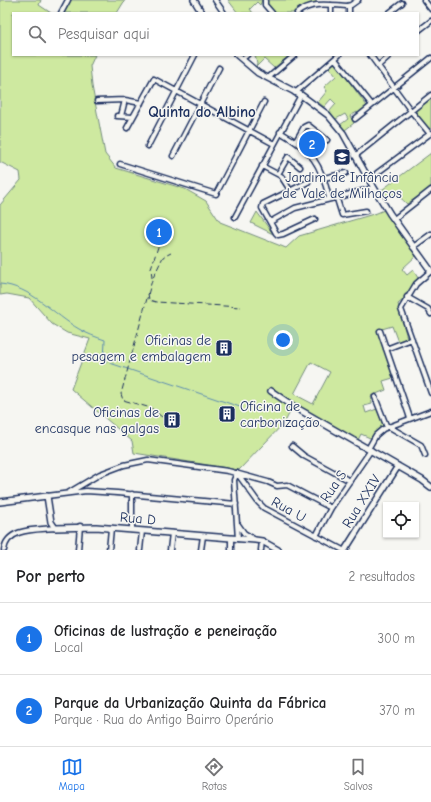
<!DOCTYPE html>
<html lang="pt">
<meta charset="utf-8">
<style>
:root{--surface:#fff;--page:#f6f6f6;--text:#202124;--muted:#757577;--line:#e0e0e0;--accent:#1a73e8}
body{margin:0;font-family:"Comic Neue",sans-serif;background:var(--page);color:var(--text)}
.controls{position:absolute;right:12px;bottom:12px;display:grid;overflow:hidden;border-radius:0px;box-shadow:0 1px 3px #0004}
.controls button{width:36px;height:36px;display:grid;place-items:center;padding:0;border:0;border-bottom:1px solid var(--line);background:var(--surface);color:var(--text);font:20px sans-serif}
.you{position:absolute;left:283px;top:340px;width:14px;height:14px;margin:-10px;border:3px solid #fff;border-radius:50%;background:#1a73e8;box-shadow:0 0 0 6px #1a73e833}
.badge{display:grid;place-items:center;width:26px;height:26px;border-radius:50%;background:var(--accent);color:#fff;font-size:13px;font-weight:700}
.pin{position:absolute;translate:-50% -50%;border:2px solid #fff;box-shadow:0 1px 4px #0006}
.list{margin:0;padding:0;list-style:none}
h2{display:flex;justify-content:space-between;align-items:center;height:52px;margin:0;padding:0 16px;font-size:17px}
h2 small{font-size:13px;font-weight:400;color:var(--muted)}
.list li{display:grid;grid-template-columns:26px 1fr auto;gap:12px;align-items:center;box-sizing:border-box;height:72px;padding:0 16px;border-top:1px solid var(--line)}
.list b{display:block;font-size:15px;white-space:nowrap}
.list p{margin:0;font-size:13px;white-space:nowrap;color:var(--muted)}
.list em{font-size:13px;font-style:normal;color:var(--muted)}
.icon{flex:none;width:22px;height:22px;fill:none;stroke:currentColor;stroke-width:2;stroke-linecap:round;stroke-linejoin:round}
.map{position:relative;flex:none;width:431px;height:550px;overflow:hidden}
.search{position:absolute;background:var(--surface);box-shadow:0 1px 3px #0004;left:12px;right:12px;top:12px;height:44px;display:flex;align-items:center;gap:10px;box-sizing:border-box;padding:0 14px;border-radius:0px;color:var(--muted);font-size:15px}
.sheet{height:196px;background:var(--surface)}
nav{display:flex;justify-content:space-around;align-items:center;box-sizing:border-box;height:56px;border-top:1px solid var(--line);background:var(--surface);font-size:11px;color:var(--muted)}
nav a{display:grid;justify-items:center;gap:2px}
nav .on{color:var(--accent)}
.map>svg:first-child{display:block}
</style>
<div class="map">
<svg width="431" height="550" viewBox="0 0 431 550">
<rect width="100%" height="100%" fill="#f6f6f2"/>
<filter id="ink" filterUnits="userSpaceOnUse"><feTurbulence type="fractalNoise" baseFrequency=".025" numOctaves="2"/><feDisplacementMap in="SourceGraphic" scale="8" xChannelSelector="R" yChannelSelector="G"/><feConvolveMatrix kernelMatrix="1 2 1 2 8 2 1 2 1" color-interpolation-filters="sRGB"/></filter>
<g filter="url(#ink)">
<path fill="#cee9a0" stroke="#748c7f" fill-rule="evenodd" d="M0 0H41L39 5 51 13H13V55H95L90 66 92 86 105 154 116 168 185 189 206 201 220 222 286 248 299 236 377 213 384 210 416 256 402 269 407 275 413 270 418 278 403 300 398 304 407 338 398 342 392 326 382 329H378L393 378 383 381 386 390 371 396 372 404 364 406 366 413 377 409 383 425 370 438 361 434 358 440 294 404 285 422 239 470 134 453 132 441 71 389 90 339 67 333 52 324 29 298 7 294 0 295V205L21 180 20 172 0 162ZM311 362 330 372 313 404 294 394Z
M67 0H125L117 13H60Z
M228 0H262L260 5 257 2 250 9 253 13H238Z
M267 0H316V2L303 6 293 13H274L267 6Z
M255 55H290L274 68 264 59 256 67 257 64Z
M334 61 367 106 358 114 357 112 350 116 354 123 345 130 340 125 348 119 345 114 336 119 329 112 336 104 331 99 324 107 318 102 327 91 324 87 336 76 328 66Z
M431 98V129L426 127 416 112V110Z
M308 129 323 147 315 153 301 141Z
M431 153V188L407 204C396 194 399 193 382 197L379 192Z
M257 212 273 234 251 223Z"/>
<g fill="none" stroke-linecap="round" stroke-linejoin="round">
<path stroke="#5c8cb1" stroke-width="1" d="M0 284C31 286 54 315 79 329 87 334 96 337 105 340L104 361 240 407"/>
<g stroke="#1b2f5e" stroke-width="7">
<path id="minor" d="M215 0 224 13
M265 0V5L272 13
M424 0 431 9
M349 6V13
M61 13 68 0
M297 13C312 1 329 5 347 6L351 5 358 0
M331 13V5
M389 13 402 3
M418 31 431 21
M370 55 411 111 430 134
M242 59 247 55
M335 59 372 105
M378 66 390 55
M268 78 295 55
M295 93 339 55
M97 101 125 100 141 103
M117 116 133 117
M121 116 125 100
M355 119 431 58
M127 128 154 79 274 144
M280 132C312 150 321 164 329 198
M296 141 304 127 308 125 327 140
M148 146 195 55
M173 156 219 68
M355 156 431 95
M120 164 216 194 264 102
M262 166 281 176 290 190
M377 173 431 133
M278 174 288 157 300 167
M324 178 346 173
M308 182 263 204 262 208 276 233 278 235 283 234 315 219
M336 196 342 215 366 211
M235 217 301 95
M394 219 431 190
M270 222 295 208 374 188
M413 247 431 234
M431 271 416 284 401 309 431 393
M407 297 428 309 431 314
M380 331 410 418
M386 349 412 339
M375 397 386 425 421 445 425 455
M292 446 304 456 350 481
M368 449 376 435 383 429 431 411
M237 473 258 502 264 508 343 550
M237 473 234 480 238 539
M68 493 100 474 124 465 148 460 228 471 268 482 277 486 287 485 331 508
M47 496 86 491 117 493 236 504
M237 523 244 533 255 540
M132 530V494
M316 536 331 508 371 450
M4 550C7 527 38 530 55 528
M78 550 80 526
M109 550 111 528
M140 550 142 531
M170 550 172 533
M201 550 203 536
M231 550V538
M261 550 262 541"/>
</g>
<g stroke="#1b2f5e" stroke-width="8">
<path id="tertiary" d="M194 0 202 13
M237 55 258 73 301 95 328 115 343 133 368 178 390 214 431 271
M271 391 293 406 422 480 431 487
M0 502 47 496 51 522 55 528 96 527 255 540 262 541 278 550
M345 550 398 466"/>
</g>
<use href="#minor" stroke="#f6f6f2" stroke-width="4"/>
<use href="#tertiary" stroke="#f6f6f2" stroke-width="5"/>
<path stroke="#1b2f5e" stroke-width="1" stroke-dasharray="6 3" stroke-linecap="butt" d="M152 278 151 268 159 244
M148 293 149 300 156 302 241 307
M162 417 151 408 123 400 121 394 152 280 163 257 171 253"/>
</g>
</g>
<defs>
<g id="school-square" transform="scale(0.9)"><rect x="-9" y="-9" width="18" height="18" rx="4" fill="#1b2f5e" stroke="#f6f6f2"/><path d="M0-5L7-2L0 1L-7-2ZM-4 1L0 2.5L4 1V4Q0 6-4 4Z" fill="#fff"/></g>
<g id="building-square" transform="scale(0.9)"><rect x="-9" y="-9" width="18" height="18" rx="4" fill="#1b2f5e" stroke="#f6f6f2"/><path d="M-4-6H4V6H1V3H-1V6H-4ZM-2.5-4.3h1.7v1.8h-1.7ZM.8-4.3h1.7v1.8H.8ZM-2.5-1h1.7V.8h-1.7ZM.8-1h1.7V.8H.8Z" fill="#fff"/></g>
</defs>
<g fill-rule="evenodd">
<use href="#school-square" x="342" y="157"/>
<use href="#building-square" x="224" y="348"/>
<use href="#building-square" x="227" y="414"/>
<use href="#building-square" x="172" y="420"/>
</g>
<g text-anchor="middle" stroke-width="3" stroke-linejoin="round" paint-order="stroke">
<g font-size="14" fill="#1b2f5e" stroke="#f6f6f2" text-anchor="end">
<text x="342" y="182" text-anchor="middle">Jardim de Infância<tspan x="342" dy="16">de Vale de Milhaços</tspan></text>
<text x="211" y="345">Oficinas de<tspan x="211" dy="16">pesagem e embalagem</tspan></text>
<text x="240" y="411" text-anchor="start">Oficina de<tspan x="240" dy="16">carbonização</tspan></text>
<text x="159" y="417">Oficinas de<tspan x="159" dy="16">encasque nas galgas</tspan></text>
</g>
<g font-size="14" fill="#1b2f5e" stroke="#f6f6f2">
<text transform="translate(333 486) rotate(-56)" y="5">Rua S</text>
<text transform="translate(361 501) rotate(-58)" y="5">Rua XXIV</text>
<text transform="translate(289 509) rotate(29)" y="5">Rua U</text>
<text transform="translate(138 518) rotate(5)" y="5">Rua D</text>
</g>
<g font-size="15" font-weight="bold" fill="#1b2f5e" stroke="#f6f6f2">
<text x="202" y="117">Quinta do Albino</text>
</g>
</g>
</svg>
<div class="controls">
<button><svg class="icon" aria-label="locate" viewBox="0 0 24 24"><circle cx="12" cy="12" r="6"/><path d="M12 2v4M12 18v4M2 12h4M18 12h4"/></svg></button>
</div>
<div class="you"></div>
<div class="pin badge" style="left:159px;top:232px">1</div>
<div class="pin badge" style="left:312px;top:144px">2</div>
<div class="search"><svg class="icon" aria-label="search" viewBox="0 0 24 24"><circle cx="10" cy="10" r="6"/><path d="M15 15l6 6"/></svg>Pesquisar aqui</div>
</div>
<section class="sheet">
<h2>Por perto<small>2 resultados</small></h2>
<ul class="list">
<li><span class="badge">1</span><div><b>Oficinas de lustração e peneiração</b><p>Local</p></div><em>300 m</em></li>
<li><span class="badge">2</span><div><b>Parque da Urbanização Quinta da Fábrica</b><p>Parque · Rua do Antigo Bairro Operário</p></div><em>370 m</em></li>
</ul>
</section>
<nav>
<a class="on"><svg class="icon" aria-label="map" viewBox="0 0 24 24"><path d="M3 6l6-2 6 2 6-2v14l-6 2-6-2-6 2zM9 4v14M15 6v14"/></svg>Mapa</a>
<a><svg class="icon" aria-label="directions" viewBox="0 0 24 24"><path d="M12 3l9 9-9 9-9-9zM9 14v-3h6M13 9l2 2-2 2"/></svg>Rotas</a>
<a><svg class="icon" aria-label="saved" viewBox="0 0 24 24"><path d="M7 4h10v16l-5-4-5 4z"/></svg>Salvos</a>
</nav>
